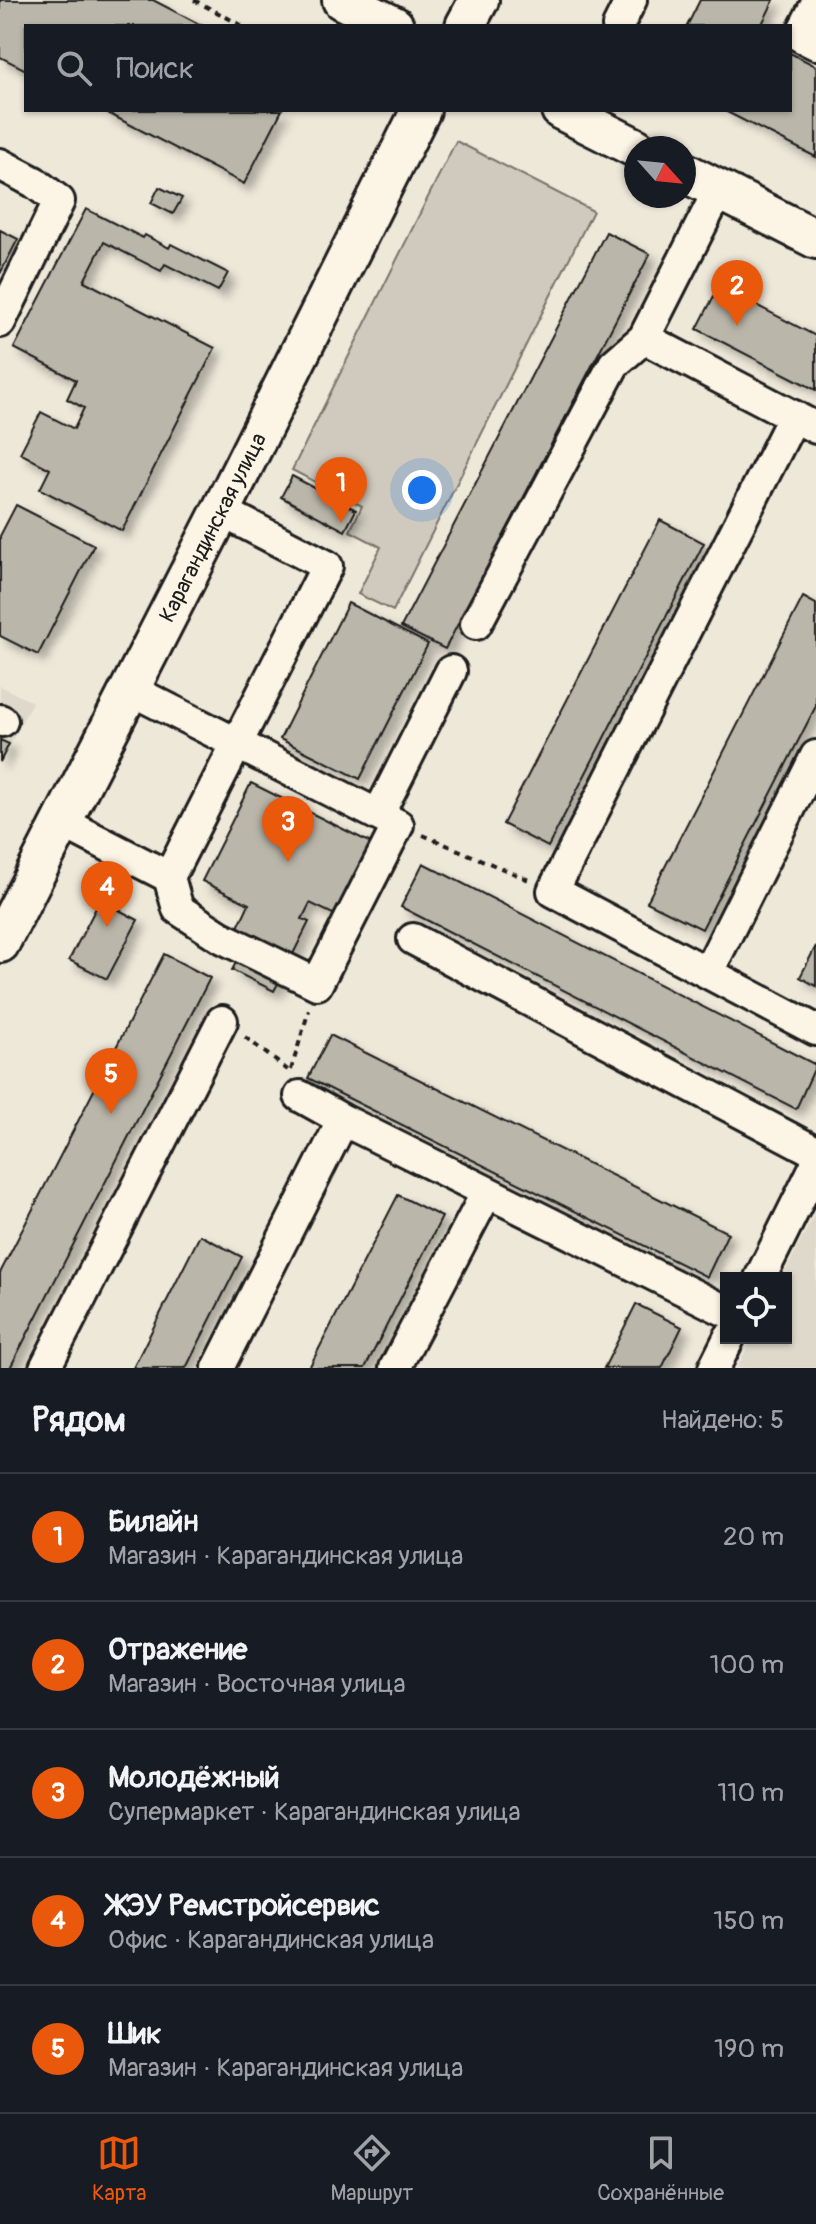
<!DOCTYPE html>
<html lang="ru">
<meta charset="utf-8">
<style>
:root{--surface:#171b24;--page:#20242c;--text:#f1f3f6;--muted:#9ea1a6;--line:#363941;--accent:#ea580c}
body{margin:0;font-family:Pangolin,sans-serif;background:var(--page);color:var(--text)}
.controls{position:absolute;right:24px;bottom:24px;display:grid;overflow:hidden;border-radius:0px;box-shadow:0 2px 6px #0004}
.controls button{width:72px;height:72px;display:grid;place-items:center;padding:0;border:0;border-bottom:2px solid var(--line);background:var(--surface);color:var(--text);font:40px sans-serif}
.compass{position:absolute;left:624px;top:136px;width:72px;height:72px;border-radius:50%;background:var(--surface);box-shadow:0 2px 6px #0004;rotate:117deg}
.you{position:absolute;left:422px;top:490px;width:28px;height:28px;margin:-20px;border:6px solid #fff;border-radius:50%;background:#1a73e8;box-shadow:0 0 0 12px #1a73e833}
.badge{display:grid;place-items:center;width:52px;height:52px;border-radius:50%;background:var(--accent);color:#fff;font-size:26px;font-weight:700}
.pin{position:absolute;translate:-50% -66px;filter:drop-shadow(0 2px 4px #0008)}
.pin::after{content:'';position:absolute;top:42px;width:28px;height:24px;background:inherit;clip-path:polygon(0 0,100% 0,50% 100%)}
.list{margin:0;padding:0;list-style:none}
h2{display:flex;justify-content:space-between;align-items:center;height:104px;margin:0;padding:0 32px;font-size:34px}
h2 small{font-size:26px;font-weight:400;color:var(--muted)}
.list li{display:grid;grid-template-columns:52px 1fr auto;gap:24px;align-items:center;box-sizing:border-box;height:128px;padding:0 32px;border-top:2px solid var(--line)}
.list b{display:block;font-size:30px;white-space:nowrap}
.list p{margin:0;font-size:26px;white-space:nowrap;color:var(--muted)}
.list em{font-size:26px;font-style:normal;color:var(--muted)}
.icon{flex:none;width:44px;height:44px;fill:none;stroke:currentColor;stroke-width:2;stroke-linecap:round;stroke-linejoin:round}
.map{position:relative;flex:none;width:816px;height:1368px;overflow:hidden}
.search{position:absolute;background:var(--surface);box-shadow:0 2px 6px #0004;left:24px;right:24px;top:24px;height:88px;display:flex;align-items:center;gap:20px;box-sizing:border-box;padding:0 28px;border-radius:0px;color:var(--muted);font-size:30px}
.sheet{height:744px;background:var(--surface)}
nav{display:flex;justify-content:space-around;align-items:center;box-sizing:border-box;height:112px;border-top:2px solid var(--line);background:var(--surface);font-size:22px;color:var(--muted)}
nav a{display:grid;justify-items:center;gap:4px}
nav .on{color:var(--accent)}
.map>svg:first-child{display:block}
</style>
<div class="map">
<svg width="816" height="1368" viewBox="0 0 816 1368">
<defs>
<filter id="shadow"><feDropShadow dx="7" dy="7" stdDeviation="4" flood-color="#0004"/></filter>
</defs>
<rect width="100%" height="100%" fill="#eee8d9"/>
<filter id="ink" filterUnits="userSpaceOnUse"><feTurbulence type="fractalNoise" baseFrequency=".0125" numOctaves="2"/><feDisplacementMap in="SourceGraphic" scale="16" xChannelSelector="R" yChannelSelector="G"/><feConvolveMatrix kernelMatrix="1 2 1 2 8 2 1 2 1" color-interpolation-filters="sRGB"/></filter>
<g filter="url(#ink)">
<path fill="#ded9cb" d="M0 686 32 702 0 765Z
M816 1211V1368H737L752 1338H786V1278H782Z"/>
<path fill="#cfcabd" stroke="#76736c" stroke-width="2" d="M456 141 593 211 393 611 358 594 381 547 350 531 362 506 292 470Z"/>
<path fill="#bab6aa" stroke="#1c1c1c" stroke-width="2" filter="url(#shadow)" d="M0 0H153L203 26H26V70L0 57Z
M700 0H774L761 26H687Z
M790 53 816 66V157L723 110H790Z
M102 110H282L244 184Z
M159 187 182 198 173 214 151 203Z
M86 209 143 238 145 235 169 248 171 244 228 273 218 291 165 264 161 271 104 242 84 281 215 348 122 531 40 489 50 469 20 453 41 412 74 429 84 408 67 399 76 380 14 348Z
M0 230 18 239 0 274Z
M606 232 650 254 445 649 401 627Z
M719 286 816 336V390L697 329Z
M292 476 356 510 345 531 281 497Z
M16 505 94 545 38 655 0 636V536Z
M660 520 704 543 548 847 503 824Z
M803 597 816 604V706L702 929 647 902Z
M348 603 428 644 360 779 280 739Z
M0 740 9 744 0 762Z
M251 783 373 844 337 916 310 903 302 919 309 922 292 956 237 929 249 904 202 881Z
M423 863 816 1065 796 1109 401 907Z
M100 900 138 920 107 979 69 960Z
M816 946V986L800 977Z
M241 953 283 974 274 991 232 970Z
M164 954 210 978 10 1368H0V1273Z
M330 1035 728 1233 707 1277 308 1078Z
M398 1195 442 1217 365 1368H309Z
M200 1235 242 1257 186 1368H133Z
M636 1304 682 1327 662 1368H604Z"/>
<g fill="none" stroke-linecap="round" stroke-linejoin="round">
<g stroke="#1c1c1c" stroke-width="36">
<path id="minor" d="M816 5 800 36 816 44
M618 26 631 0
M0 164 34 182 59 201 0 322
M719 190 644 338 816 428
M794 416 553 891 816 1030
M476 624 614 364 644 338
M129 689 398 825 317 984 221 937 178 909 169 877 327 566 221 511
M0 720 2 721
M378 815 451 671
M62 822 169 877
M413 939 816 1152
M708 972 816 756
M300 1096 343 1120 726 1311
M760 1278 816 1165
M45 1368 222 1021
M218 1368 343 1120
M395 1368 487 1192
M714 1368 729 1338"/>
</g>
<g stroke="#1c1c1c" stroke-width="44">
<path id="major" d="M342 0 394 26
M465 26 479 0
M561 110 636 148
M684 172 816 239
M0 943 221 511 421 110"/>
</g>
<path stroke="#1c1c1c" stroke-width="4" stroke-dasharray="6 6" stroke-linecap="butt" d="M194 0 243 26
M423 835 529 880
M245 1037 289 1071
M291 1070 309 1010"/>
<use href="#minor" stroke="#fcf5e5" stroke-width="30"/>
<use href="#major" stroke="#fcf5e5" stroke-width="38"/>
</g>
</g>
<g text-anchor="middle" stroke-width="7" stroke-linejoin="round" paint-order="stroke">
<g font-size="22" fill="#1c1c1c" stroke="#fcf5e5">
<text transform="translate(212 527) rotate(-63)" y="8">Карагандинская улица</text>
</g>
</g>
</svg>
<div class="controls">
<button><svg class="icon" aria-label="locate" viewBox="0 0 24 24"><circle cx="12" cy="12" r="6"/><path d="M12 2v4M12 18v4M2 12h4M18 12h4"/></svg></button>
</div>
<svg class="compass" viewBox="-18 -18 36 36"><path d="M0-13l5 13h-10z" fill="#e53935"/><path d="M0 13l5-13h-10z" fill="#9ea1a6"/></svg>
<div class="you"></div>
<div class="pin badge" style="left:341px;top:523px">1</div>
<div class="pin badge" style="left:737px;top:326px">2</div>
<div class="pin badge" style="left:288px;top:862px">3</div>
<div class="pin badge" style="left:107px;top:927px">4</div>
<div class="pin badge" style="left:111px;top:1114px">5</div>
<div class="search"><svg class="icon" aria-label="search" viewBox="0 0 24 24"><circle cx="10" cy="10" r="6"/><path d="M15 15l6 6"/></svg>Поиск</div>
</div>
<section class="sheet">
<h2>Рядом<small>Найдено: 5</small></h2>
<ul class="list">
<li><span class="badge">1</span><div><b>Билайн</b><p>Магазин · Карагандинская улица</p></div><em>20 m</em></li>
<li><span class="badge">2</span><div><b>Отражение</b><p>Магазин · Восточная улица</p></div><em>100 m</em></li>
<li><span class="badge">3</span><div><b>Молодёжный</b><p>Супермаркет · Карагандинская улица</p></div><em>110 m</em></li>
<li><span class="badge">4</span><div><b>ЖЭУ Ремстройсервис</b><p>Офис · Карагандинская улица</p></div><em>150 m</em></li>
<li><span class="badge">5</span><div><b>Шик</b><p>Магазин · Карагандинская улица</p></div><em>190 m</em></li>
</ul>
</section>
<nav>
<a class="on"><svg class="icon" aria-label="map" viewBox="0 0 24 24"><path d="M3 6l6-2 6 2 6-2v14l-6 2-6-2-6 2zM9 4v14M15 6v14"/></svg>Карта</a>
<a><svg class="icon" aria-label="directions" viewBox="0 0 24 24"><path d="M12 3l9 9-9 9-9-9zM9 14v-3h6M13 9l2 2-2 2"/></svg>Маршрут</a>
<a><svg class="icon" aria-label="saved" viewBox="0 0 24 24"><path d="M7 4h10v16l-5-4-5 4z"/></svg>Сохранённые</a>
</nav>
